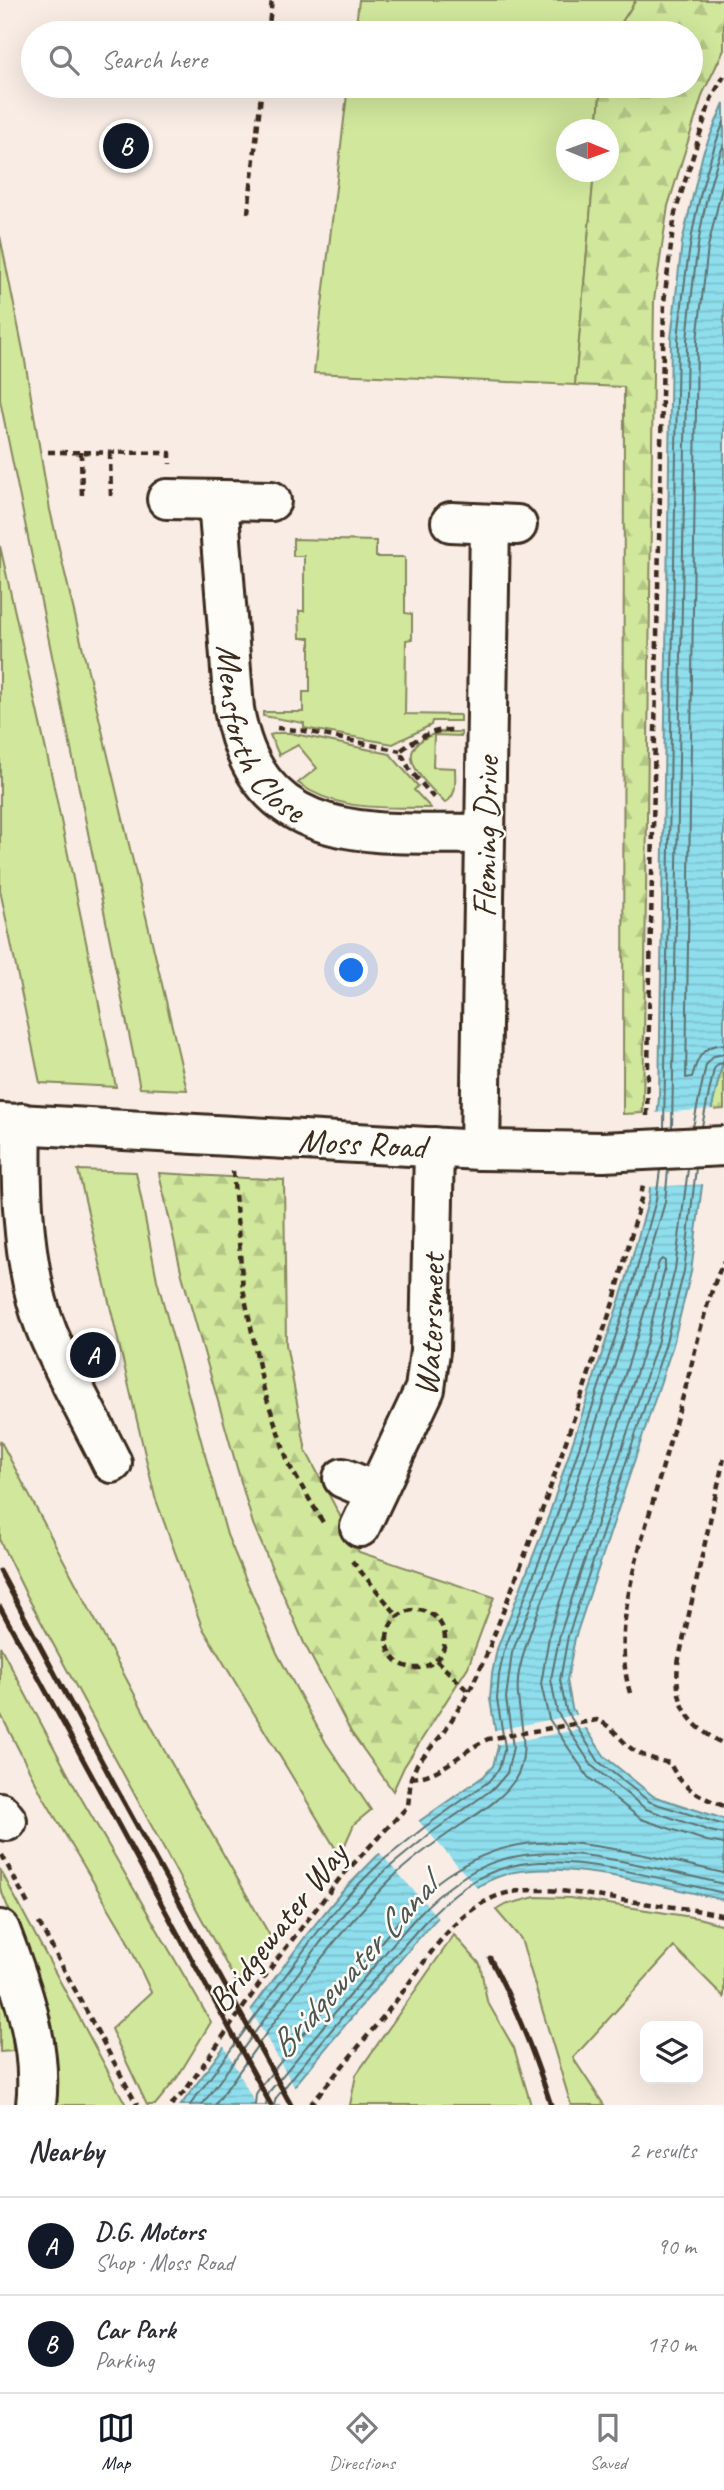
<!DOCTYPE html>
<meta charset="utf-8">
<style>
:root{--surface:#fff;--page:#f2f2f3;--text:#2b2b33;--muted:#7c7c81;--line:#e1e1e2;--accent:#111827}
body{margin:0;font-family:Caveat,sans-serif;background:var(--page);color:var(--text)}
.controls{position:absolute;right:21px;bottom:21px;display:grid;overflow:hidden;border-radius:14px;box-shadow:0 7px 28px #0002}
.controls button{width:63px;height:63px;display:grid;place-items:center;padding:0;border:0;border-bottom:2px solid var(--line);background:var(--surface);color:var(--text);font:35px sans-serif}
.compass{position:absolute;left:556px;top:119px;width:63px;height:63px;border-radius:50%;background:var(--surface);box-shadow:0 7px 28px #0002;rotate:91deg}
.you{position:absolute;left:352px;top:971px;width:24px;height:24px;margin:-18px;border:5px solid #fff;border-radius:50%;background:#1a73e8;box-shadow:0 0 0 10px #1a73e833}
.badge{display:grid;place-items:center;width:46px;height:46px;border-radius:50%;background:var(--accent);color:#fff;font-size:23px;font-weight:700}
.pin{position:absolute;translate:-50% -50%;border:4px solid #fff;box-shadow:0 2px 7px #0006}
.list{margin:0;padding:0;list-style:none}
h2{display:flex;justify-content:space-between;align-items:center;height:91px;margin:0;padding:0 28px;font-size:30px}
h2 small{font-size:23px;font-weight:400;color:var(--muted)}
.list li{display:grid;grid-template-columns:46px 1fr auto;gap:21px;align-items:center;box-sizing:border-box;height:98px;padding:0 28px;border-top:2px solid var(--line)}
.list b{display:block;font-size:26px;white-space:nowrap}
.list p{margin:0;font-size:23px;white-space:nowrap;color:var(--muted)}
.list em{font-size:23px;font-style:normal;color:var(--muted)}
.icon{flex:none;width:38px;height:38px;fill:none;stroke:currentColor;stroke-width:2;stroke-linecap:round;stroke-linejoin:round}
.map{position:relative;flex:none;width:724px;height:2105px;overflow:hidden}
.search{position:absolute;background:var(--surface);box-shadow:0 7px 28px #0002;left:21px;right:21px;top:21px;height:77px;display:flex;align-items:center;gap:18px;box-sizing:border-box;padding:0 24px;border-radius:38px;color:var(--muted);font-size:26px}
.sheet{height:287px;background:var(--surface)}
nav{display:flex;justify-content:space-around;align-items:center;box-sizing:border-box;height:98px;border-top:2px solid var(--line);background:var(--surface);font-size:19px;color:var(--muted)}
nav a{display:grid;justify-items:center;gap:4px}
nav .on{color:var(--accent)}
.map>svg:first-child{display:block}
</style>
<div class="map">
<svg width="724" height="2105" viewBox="0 0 724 2105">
<defs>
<pattern id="forest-firs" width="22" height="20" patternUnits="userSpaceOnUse" patternTransform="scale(1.75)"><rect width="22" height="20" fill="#d0e79c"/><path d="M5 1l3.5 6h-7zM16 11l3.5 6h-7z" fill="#b4c686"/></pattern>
<pattern id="water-rules" width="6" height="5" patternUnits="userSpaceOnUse" patternTransform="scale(1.75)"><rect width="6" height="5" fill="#8fdeed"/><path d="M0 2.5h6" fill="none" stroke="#7cbfcb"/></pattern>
</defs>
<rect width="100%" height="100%" fill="#f8ece5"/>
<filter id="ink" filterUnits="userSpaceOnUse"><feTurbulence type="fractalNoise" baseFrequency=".0143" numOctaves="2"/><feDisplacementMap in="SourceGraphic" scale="14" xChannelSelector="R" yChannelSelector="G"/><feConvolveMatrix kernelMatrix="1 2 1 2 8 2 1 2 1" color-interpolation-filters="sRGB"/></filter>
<g filter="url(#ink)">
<path fill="#d0e79c" stroke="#86885d" stroke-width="2" d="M359 0H636L615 33H355Z
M348 86H601L597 129 566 130V172H594L575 385 314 373Z
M0 236 24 355 50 510 187 1090 140 1088 0 400Z
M293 539 376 541V557H405V613L412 614V639L406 640 405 714 460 715V721H432L431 725 393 744 304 728V723L263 716V712H303V692H310V638H300L299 611H304V556H293Z
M0 546 52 777 116 1087 40 1083 0 890Z
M440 732H461V736L434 735 433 767 455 768C455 781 458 795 445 803 422 779 386 748 440 732Z
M278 733H290L390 754 418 786 414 790 431 808C384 807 338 812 298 783L317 768 298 745 279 755 270 735Z
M78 1170 136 1172 157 1280 227 1535 277 1653 326 1743 371 1810 354 1824 340 1856 202 1627 155 1497Z
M0 1440 164 1750 273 1941 237 1984 25 1592 0 1541Z
M0 1646 77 1791 211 2022 177 2078 155 2105H147L111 2029 151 1992 124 1934 42 1795 0 1713Z
M0 1869 126 2105H50L29 1958 0 1888Z
M535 1897 570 1898 698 1918 724 1925V1997L674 1947 573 2058 604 2105H571L521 1939 496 1910 505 1905Z
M454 1935 480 1964 487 2001 514 2048 531 2105H350L356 2075Z
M0 1987 11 2026 13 2051 0 2052Z"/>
<path fill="url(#forest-firs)" stroke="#86885d" stroke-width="2" d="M636 0H724V50L703 93 668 206 654 300 643 1113 623 1114 624 387 575 385 594 172H608V130L597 129 601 86H691V33H615Z
M724 1057V1109L711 1110Z
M159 1173 284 1180 286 1344 306 1451 359 1552 494 1597 468 1667 404 1767 393 1791 351 1732 304 1643 253 1524 182 1275Z"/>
<path fill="url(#water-rules)" stroke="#6d969a" stroke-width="2" d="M724 103V1057L712 1107 691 1272 672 1348 575 1638 567 1680 572 1708 605 1757 653 1796 724 1819V1900C665 1887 573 1861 514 1872 495 1876 477 1886 461 1897 436 1916 416 1942 395 1966 356 2012 317 2058 279 2105H181L308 1933 340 1894 376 1857 421 1820 484 1776 493 1766 498 1747 490 1699 492 1674 497 1649 549 1515 626 1280 649 1198 659 1098 671 339 682 242 703 153Z"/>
<path fill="#f8ece5" d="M715 1109 705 1184 647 1187 654 1113Z
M580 1714 587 1728 494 1745 491 1731Z
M417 1819 479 1890 463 1900 441 1921 378 1851Z
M249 2007 296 2090 284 2105H256L223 2044Z"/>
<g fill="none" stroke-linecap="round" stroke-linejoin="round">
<path stroke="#5d7271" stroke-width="2" d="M724 179 708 247 697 341 686 1078 692 1077C697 1059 702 1045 724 1044
M702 1126 714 1069 718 1064 724 1063
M693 1127 706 1065 714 1056 724 1054
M664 1128 678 339C686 265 695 191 724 122
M672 1128 687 340C694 276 699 204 724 144
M696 1168 684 1271 665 1346 568 1636 560 1680 566 1710 599 1762 650 1802 724 1825
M688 1169 675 1269 657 1344 560 1634 551 1679 557 1712 592 1766 646 1809 710 1831 724 1834
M190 2105 313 1938 345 1898 381 1862 426 1826 488 1782 499 1769 505 1747 497 1699 499 1675 504 1651 556 1518 633 1283 656 1200 660 1170
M202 2105 320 1943 352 1904 387 1869 431 1833 494 1788 507 1773 513 1747 506 1698 512 1653 564 1521 641 1285 665 1202 668 1170
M215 2105C271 2028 323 1947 390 1880 411 1859 437 1841 461 1825 480 1812 501 1800 514 1781 536 1748 512 1708 519 1672 530 1621 556 1573 574 1524 605 1438 634 1350 659 1262L662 1259 665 1261V1268L647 1341 550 1631 541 1684 549 1719 588 1777 641 1819 707 1841 724 1844
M255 2105 256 2094 261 2086C299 2039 337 1992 377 1947 398 1922 420 1893 447 1875 474 1857 503 1845 536 1843 590 1839 670 1861 724 1873
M266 2105 269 2092C306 2047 343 2002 382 1957 403 1932 425 1904 452 1885 476 1866 505 1856 535 1854 588 1849 671 1872 724 1884
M274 2105 276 2098C312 2053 348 2009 386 1966 408 1941 429 1914 456 1893 479 1874 510 1863 540 1862 599 1861 666 1880 724 1893"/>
<g stroke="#3b2a1e" stroke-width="44">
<g id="minor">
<path d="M167 499 271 501"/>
<path id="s1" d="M218 500 234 709C258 850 375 832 485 834"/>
<path d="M451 522 517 525"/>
<path d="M0 1123 480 1150 603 1152"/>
<path d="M22 1123C20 1188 23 1274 48 1334 67 1378 91 1420 112 1463"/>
<path d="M480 1150 490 524"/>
<path d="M343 1478 376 1492"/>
<path id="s2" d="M360 1527 425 1389 430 1351 434 1147"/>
<path d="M0 1812 7 1821"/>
<path d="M0 1930C21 1985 43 2045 36 2105"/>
</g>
</g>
<path stroke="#3b2a1e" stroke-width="4.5" stroke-dasharray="7 5" stroke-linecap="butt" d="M268 33 272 0
M248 213 262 86
M48 452 170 453V464
M81 452 82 497
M110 453 111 498
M277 728 305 731 400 751
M434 798 410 770 400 751C418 738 431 729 453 730
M647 1116 664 302 675 213 711 99 724 76
M233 1171 243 1289 264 1390 289 1465 324 1524
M724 1458 678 1663C674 1704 688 1726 724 1744
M352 1561 398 1616
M387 1639a29 29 0 1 1 58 0a29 29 0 1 1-58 0Z
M436 1660 468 1691
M630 1693C612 1630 636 1559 654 1498 664 1462 674 1426 685 1390 696 1349 706 1298 724 1261
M411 1778C442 1776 461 1751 488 1739L597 1720C613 1726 619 1739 632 1749 644 1757 656 1760 670 1763 680 1787 700 1797 724 1806
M2 1855 29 1906
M39 1923 137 2105
M171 2105 185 2091 275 1962 340 1878 408 1806 411 1778 417 1764 444 1732 469 1692 486 1656 546 1500 614 1300 641 1199 643 1184
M310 2105C338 2071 367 2037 395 2002 425 1964 449 1915 497 1896 535 1882 590 1896 629 1901 661 1906 693 1908 724 1916"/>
<use href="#minor" stroke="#fdfcf7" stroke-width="38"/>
<path stroke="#3b2a1e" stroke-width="5" d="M0 1571 115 1786 291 2105
M0 1607 271 2105
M490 1958C516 2006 534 2053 551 2105"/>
<g stroke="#3b2a1e" stroke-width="44" stroke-linecap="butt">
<path id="minor-bridge" d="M603 1152 724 1146"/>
</g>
<use href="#minor-bridge" stroke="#fdfcf7" stroke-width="38"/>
</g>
</g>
<g text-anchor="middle" stroke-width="5" stroke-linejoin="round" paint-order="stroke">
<g font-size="35" fill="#3b2a1e" stroke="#fdfcf7">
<text dy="12" stroke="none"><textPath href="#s1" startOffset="242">Mensforth Close</textPath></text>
<text transform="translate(485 837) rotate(-89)" y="12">Fleming Drive</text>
<text transform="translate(362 1143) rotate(3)" y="12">Moss Road</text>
<text dy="12" stroke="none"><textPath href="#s2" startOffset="217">Watersmeet</textPath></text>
<text transform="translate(277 1927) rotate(-52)" y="12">Bridgewater Way</text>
</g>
<g font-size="37" font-style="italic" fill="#505752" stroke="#fdfcf7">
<text transform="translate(352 1966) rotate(-48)" y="13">Bridgewater Canal</text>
</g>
</g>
</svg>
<div class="controls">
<button><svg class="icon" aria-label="layers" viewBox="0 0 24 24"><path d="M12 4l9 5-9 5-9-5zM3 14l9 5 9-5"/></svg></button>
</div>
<svg class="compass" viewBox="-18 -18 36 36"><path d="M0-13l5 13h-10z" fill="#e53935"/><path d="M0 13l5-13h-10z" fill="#7c7c81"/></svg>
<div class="you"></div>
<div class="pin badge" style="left:93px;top:1355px">A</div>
<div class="pin badge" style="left:126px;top:146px">B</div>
<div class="search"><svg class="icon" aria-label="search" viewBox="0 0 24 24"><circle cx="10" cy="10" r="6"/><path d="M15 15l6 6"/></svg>Search here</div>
</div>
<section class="sheet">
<h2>Nearby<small>2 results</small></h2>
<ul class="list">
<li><span class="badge">A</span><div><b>D.G. Motors</b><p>Shop · Moss Road</p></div><em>90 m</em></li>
<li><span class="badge">B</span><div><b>Car Park</b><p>Parking</p></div><em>170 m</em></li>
</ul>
</section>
<nav>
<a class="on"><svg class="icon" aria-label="map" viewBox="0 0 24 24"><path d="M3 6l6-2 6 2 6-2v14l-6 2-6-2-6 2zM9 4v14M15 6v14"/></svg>Map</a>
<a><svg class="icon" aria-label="directions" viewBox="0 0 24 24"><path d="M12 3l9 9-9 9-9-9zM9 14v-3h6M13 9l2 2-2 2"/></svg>Directions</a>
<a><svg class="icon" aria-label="saved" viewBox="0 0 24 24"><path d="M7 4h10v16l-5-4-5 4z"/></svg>Saved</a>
</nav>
